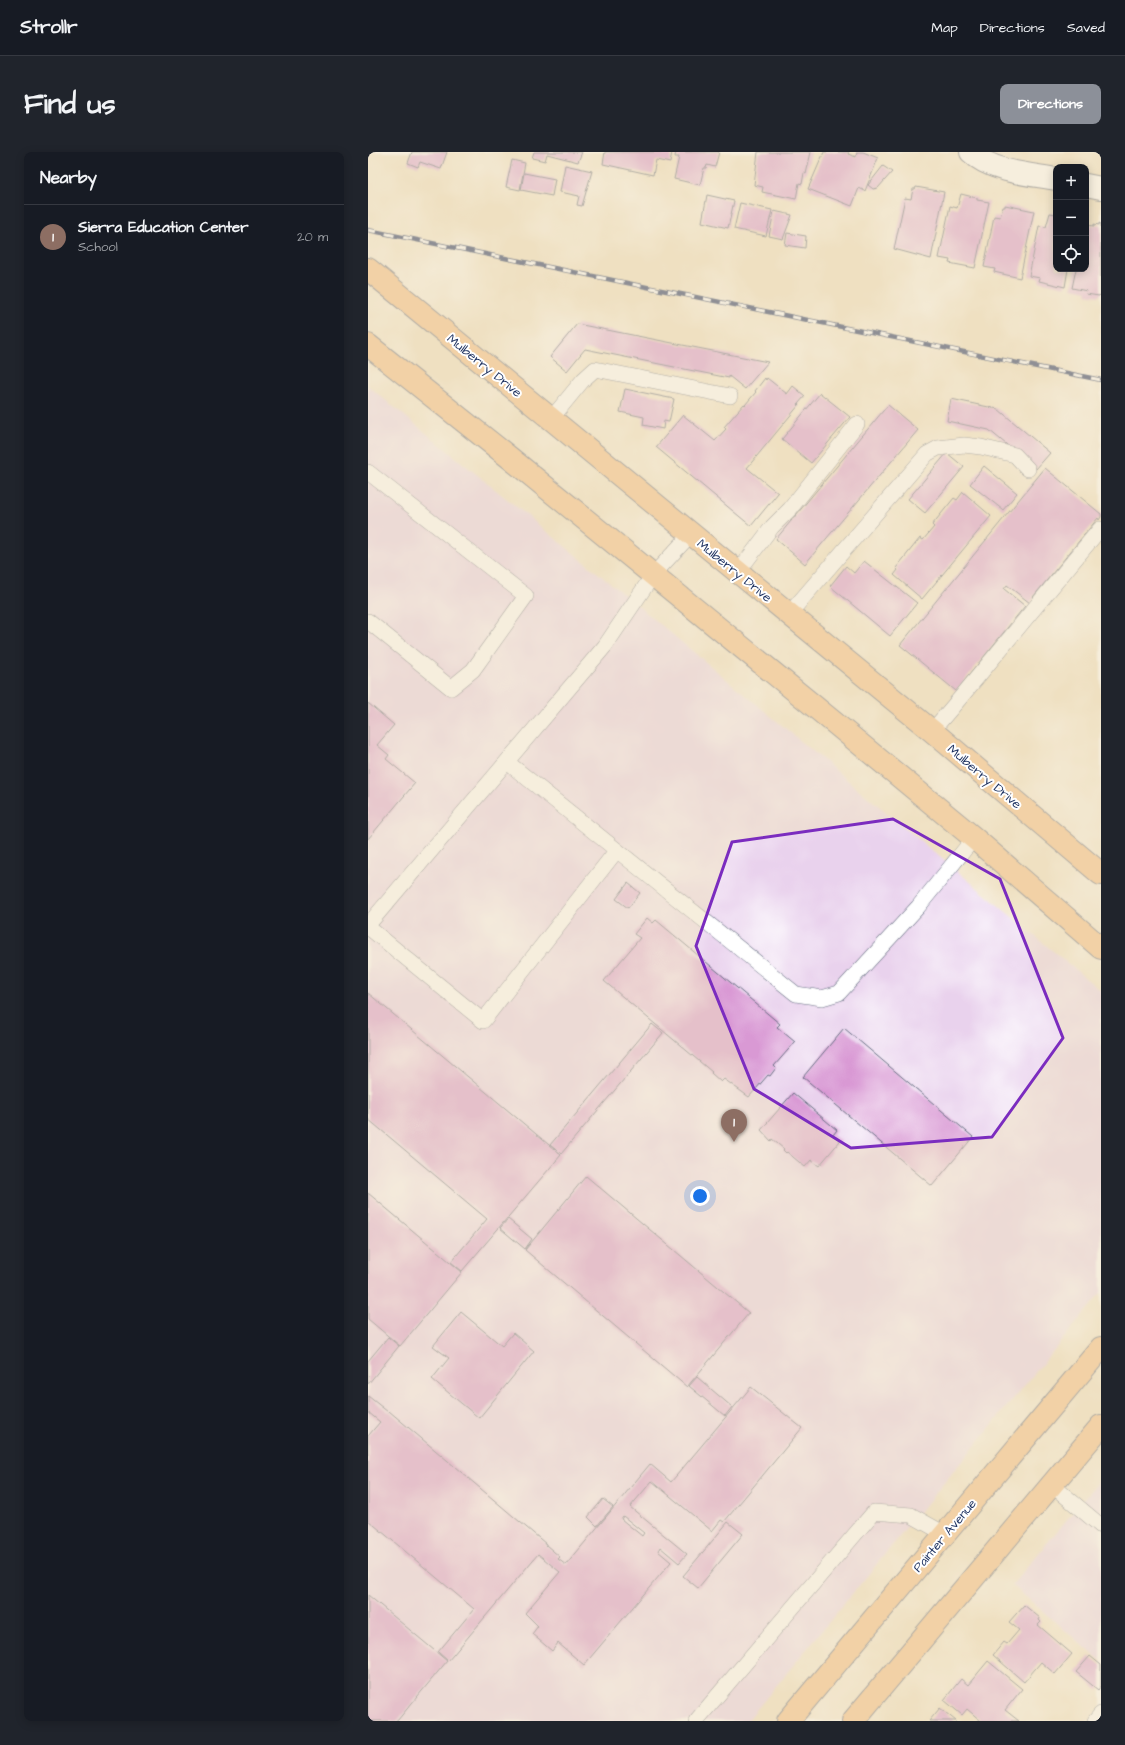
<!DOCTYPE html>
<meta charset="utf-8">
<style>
:root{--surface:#171b24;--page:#20242c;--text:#f1f3f6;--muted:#9ea1a6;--line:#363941;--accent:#8c9099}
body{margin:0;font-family:"Architects Daughter",sans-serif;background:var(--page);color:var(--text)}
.controls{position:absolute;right:12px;top:12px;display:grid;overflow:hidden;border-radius:8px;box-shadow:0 2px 10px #0003}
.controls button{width:36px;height:36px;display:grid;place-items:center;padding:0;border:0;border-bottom:1px solid var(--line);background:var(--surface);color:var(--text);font:20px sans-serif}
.you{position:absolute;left:332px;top:1044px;width:14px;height:14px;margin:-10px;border:3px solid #fff;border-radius:50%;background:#1a73e8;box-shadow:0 0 0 6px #1a73e833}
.badge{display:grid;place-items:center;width:26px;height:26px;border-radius:50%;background:var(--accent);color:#fff;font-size:13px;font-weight:700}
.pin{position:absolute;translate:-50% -33px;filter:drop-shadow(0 1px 2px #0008)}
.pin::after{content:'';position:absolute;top:21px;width:14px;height:12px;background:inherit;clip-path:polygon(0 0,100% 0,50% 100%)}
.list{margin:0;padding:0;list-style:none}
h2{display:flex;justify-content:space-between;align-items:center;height:52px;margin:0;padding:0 16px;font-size:17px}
h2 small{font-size:13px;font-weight:400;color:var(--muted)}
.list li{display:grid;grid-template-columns:26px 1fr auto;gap:12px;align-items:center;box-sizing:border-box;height:64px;padding:0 16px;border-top:1px solid var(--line)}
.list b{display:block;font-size:15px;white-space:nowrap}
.list p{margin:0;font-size:13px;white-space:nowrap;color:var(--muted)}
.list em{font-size:13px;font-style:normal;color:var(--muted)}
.icon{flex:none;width:22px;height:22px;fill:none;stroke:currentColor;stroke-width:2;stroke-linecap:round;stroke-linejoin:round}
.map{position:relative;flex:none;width:733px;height:1569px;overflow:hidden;border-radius:8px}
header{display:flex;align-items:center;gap:24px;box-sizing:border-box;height:56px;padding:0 20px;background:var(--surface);border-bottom:1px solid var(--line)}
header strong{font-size:19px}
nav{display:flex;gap:22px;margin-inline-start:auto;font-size:14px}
.intro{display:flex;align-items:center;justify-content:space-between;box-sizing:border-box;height:96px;padding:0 24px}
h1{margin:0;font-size:28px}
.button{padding:10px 18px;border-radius:8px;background:var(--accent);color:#fff;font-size:14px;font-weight:700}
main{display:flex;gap:24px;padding:0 24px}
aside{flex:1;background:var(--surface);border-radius:8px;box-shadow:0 2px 10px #0003}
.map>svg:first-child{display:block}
</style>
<header>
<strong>Strollr</strong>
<nav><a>Map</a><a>Directions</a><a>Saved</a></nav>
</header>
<div class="intro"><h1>Find us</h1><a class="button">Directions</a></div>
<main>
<aside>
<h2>Nearby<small></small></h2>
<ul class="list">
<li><span class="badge" style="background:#8d6e63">1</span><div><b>Sierra Education Center</b><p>School</p></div><em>20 m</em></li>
</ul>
</aside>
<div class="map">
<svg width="733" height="1569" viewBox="0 0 733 1569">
<rect width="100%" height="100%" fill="#fff"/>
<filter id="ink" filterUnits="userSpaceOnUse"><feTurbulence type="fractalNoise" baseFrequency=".025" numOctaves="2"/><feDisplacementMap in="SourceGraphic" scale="8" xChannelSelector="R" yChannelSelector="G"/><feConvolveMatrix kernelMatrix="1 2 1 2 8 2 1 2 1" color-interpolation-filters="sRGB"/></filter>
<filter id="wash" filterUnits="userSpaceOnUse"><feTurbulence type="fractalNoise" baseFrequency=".012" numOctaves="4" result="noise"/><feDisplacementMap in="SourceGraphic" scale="16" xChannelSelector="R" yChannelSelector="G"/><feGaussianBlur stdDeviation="0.9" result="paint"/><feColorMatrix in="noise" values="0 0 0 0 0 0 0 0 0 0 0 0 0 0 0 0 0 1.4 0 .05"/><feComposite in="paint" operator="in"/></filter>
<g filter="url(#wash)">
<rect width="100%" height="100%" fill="#efe0c1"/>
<path fill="#e9d2ed" d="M0 234 269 453 733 839V1141L379 1569H0Z
M733 1327V1509L644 1433Z"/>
<g id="blocks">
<path fill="#d999d4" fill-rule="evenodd" d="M44 0H79L73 17 52 10 50 15 40 11Z
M166 0H214L210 10 179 2 177 9 164 6Z
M237 0H304L302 11 288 8 285 23 235 12Z
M308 0H351L347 15 339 13 338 16H336L332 33 306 27 311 5H307Z
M390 0H443L438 22 436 21 434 32 431 31 428 47 394 40 395 35 386 33Z
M456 0H481L480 2 488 5 489 0H495L510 6 497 39 491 36 484 54 440 37Z
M144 8 157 11 152 38 138 35Z
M197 13 224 19 214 54 209 53 211 44 192 40Z
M515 14 524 20 510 36 505 37 500 33Z
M156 21 187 27 184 44 153 38Z
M548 35 576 40 563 107 526 97 537 46 543 47 545 37H547Z
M593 42 609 46V48L621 50 607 116 581 111 582 108 571 106 582 54 589 56Z
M339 43 366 49 360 76 334 70Z
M372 51 404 58 398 84 366 77Z
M637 53 666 59 652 126 626 120 627 117 616 115 626 64 632 65 635 55H637Z
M406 59 424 63 415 87 401 84Z
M682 61 688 62V117H700L697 135 671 129 672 126 661 124 671 74 678 75Z
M731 71 733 72V142L731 144 718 142 719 139 704 136 708 117H718V73L726 74V72L731 73Z
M419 81 438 84 437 96 417 93Z
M209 172 400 210 377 237 361 224V226L217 197 199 219 182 205Z
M397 226 398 228 399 226 419 242 425 234 437 244 430 252 431 253 379 316 410 341 383 374 288 295 315 263 347 289 358 277 356 275 376 252 377 253 388 240 387 239Z
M257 237 306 247 301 270 296 269 295 277 275 273 276 265 252 260Z
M452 241 482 265 443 311 414 287Z
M583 247 630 257 682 301 668 317 621 278 579 269Z
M520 253 550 278 437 412 408 387Z
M579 301 596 315 557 361 540 347Z
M616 314 649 341 635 358 602 332Z
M677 316 733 362V365L731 368 730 366 665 445 666 446 662 451 639 433 636 437 657 454 588 539 532 493Z
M595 340 623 364 554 447 526 423 530 418 528 416 552 386 555 388 566 375 564 373 586 346 589 348Z
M496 409 549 451 522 484 462 434 478 414 486 421Z
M0 551 26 573 9 593 21 603 18 607 47 631 0 687Z
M260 731 272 741 260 756 248 747Z
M279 766 285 771 288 768 412 872 409 875 427 890 406 914 408 916 402 924 400 923 381 945 356 927 353 930 343 921 344 920 236 829 272 786 266 782Z
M0 841 193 1003 94 1119 83 1110 119 1067 0 967Z
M284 872 295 881 193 1002 182 993Z
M476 876 605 985 564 1034 435 925Z
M425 941 469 978 465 983 472 989 451 1014 443 1008 437 1015 419 1000 418 1001 415 998 416 997 404 987 403 989 393 978Z
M218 1024 381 1161 319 1235 157 1098Z
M0 1041 94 1120 32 1194 0 1167Z
M140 1067 164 1087 157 1097 132 1076Z
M93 1160 134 1194 145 1181 166 1199 111 1266 64 1227 81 1206 65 1194Z
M20 1185 31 1194 0 1232V1209Z
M329 1225 364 1255 357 1264 321 1234Z
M383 1235 434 1276 356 1370 353 1368 344 1379 284 1329 262 1355 319 1402 311 1411 292 1395 290 1399 303 1410 216 1513 190 1491 184 1499 164 1482 170 1474 157 1461 192 1420 170 1402 80 1509 70 1500 106 1457 0 1368V1284L12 1270 0 1260V1244L20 1260 21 1259 178 1392V1393L192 1405 190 1407 198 1413 282 1312 303 1330ZM255 1364 276 1381 274 1384 253 1367Z
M235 1347 245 1355 229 1374 220 1365Z
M360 1370 375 1382 330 1436 315 1424Z
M0 1443 79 1509 29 1569H0Z
M656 1453 672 1466 671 1468 673 1470 670 1473 704 1502 687 1522 673 1510 656 1530 625 1503 636 1490 639 1492 651 1478 641 1470Z
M722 1504 733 1513V1534L730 1538 708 1520Z
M620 1509 654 1537 637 1558 651 1569H613L599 1557 594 1563 576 1548 593 1527 600 1533Z
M572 1556 588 1569H561Z"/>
</g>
</g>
<g filter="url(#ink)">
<use href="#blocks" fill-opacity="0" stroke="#656d81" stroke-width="1"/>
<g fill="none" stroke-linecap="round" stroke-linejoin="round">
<g stroke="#656d81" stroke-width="16">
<path id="lane" d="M183 267 215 228 227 217 362 244
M0 320 158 444 105 518 83 536 0 469
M370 420 404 375 422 357 489 272
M421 462 559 302 570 296 596 293 613 295 647 303 660 317
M564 579 593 545 732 377
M139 610 428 842 454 846 471 841 550 755 606 686
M0 773 237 494 285 423 323 382
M0 775 115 869 249 698
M684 1333 733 1374
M328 1569 506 1360 543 1363 577 1382
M727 1569 733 1562"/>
</g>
<g stroke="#656d81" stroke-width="24">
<path id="street" d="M603 0C623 20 661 22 688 27
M718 33 733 36"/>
</g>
<g stroke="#656d81" stroke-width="24">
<path id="primary" d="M0 117 564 579 733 722
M0 193 142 306 463 568 606 686 733 796
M420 1569 733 1196
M485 1569 733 1274"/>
</g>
<use href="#lane" stroke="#fff" stroke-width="15"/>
<use href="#street" stroke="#fff" stroke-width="22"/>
<use href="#primary" stroke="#f5bf86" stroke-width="22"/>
<g stroke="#1b2f5e" stroke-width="4.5">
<path id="rail" d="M0 78 733 228"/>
</g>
<use href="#rail" stroke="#fff" stroke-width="3" stroke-dasharray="9" stroke-linecap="butt"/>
</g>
</g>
<path d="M0 0H733V1569H0ZM525 667 632 727 695 886 624 985 483 996 386 937 328 794 364 690Z" fill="#efe0c1" fill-opacity=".55" fill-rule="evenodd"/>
<path fill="none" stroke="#7b2cbf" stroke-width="3" stroke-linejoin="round" d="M525 667 632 727 695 886 624 985 483 996 386 937 328 794 364 690Z"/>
<g text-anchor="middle" stroke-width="4" stroke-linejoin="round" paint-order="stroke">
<g font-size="13" fill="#1b2f5e" stroke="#fff">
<text transform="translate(117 213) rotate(39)" y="5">Mulberry Drive</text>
<text transform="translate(367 418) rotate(39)" y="5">Mulberry Drive</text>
<text transform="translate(617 624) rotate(40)" y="5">Mulberry Drive</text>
<text transform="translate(576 1383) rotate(-50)" y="5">Painter Avenue</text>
</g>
</g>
</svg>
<div class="controls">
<button>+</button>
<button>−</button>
<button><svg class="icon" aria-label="locate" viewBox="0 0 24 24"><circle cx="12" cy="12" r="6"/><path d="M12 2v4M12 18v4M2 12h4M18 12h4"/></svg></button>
</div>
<div class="you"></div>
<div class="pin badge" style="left:366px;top:990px;background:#8d6e63">1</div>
</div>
</main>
